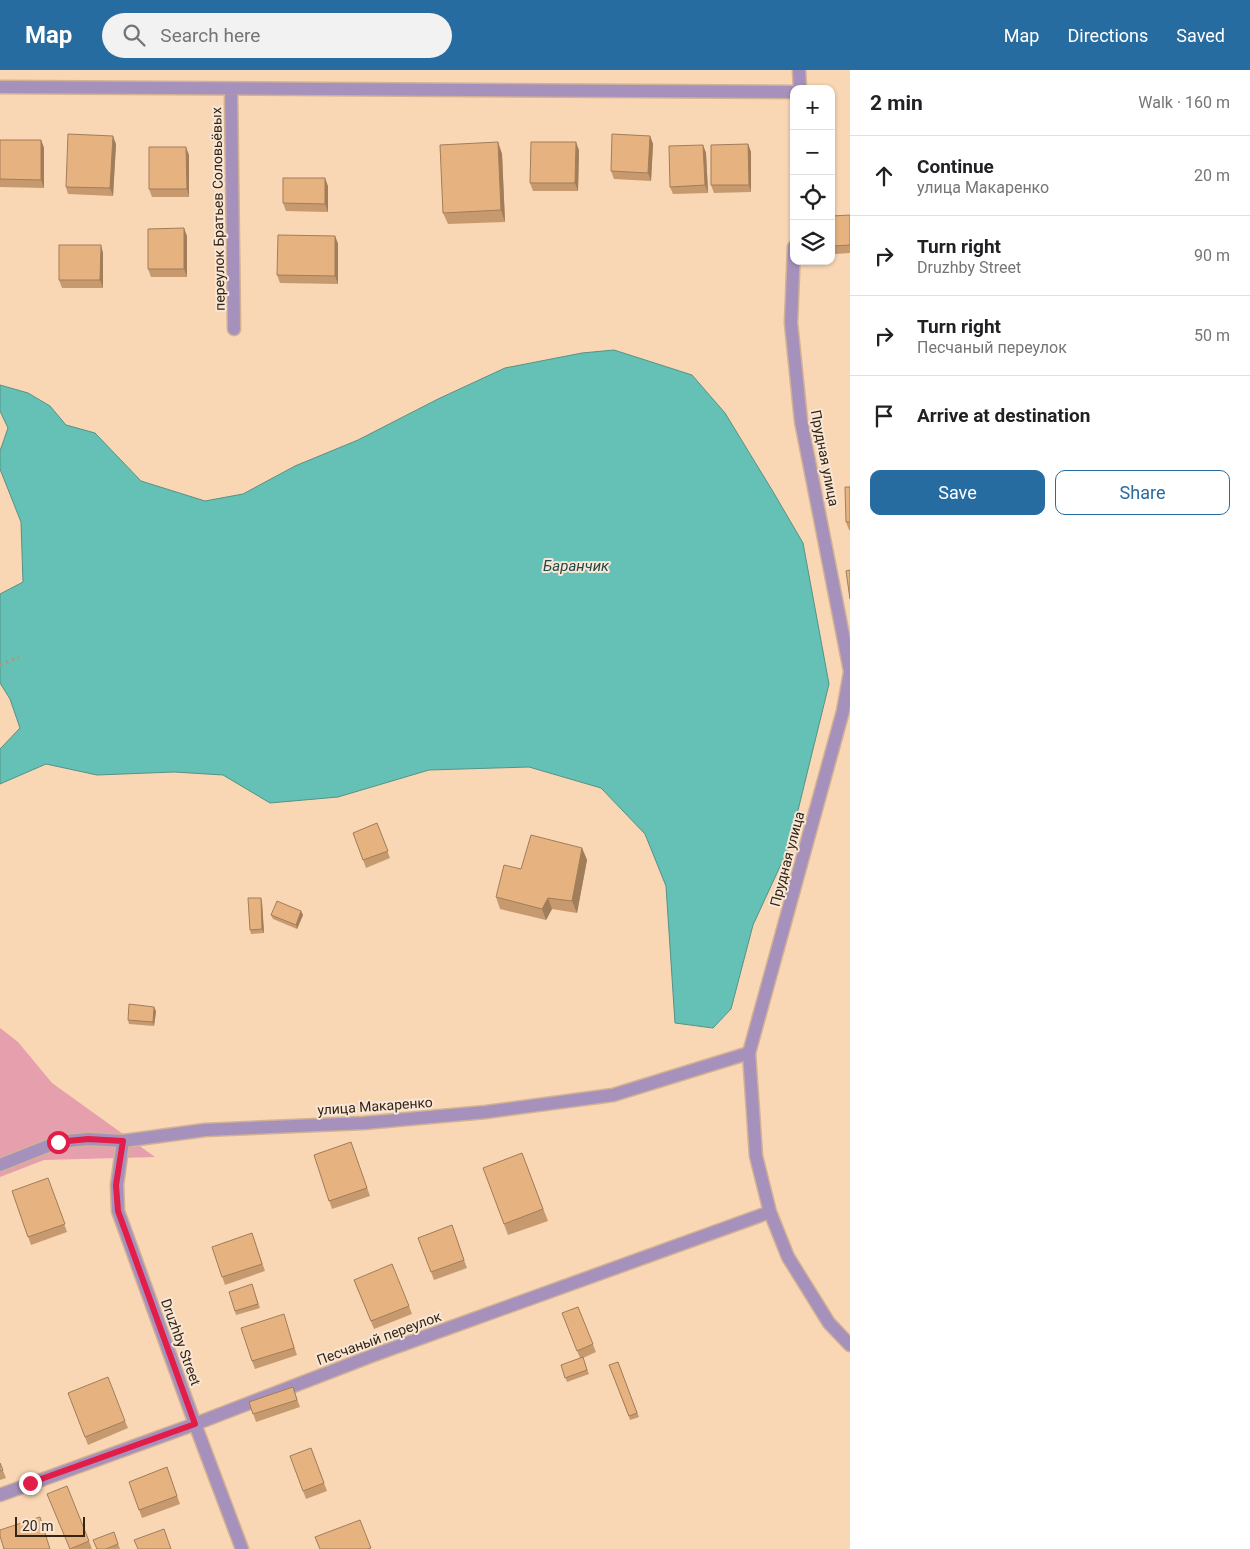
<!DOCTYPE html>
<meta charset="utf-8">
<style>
:root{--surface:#fff;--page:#f2f2f2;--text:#202124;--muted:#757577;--line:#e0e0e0;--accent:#276ca1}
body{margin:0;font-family:Roboto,sans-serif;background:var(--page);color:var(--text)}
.controls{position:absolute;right:15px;top:15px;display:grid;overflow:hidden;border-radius:10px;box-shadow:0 1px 4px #0004}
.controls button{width:45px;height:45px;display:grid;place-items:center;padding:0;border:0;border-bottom:1px solid var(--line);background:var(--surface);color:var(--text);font:25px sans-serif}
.scale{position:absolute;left:15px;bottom:12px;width:70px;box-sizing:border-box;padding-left:5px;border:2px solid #342413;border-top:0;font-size:14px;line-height:18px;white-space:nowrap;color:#342413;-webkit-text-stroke:4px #f8e6d6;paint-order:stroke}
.stop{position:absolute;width:15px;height:15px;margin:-11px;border:4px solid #e11d48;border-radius:50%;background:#fff}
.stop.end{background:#e11d48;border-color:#fff;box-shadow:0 1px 5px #0008}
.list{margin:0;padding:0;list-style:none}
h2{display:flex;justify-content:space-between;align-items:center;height:65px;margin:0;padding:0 20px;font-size:21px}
h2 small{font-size:16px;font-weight:400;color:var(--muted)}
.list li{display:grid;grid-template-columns:32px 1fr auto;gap:15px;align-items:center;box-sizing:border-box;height:80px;padding:0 20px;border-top:1px solid var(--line)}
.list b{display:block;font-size:19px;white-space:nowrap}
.list p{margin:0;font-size:16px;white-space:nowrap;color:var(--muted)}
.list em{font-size:16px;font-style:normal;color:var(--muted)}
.actions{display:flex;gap:10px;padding:15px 20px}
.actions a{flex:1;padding:11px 0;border:1px solid var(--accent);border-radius:10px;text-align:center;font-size:18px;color:var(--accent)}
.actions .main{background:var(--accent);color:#fff}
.icon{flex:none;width:28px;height:28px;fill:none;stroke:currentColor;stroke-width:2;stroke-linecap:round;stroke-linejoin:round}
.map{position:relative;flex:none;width:850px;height:1479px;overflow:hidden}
header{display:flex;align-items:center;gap:30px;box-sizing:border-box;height:70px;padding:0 25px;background:var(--accent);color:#fff}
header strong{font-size:24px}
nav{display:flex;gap:28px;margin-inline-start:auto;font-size:18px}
.search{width:350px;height:45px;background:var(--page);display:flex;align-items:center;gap:12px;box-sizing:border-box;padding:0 18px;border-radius:28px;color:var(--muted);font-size:19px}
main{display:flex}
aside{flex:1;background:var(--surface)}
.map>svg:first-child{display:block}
</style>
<header>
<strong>Map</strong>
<div class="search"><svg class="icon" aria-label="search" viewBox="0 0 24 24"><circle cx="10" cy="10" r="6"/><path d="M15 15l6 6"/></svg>Search here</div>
<nav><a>Map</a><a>Directions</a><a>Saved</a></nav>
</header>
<main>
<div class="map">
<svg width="850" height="1479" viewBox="0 0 850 1479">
<rect width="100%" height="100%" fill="#f9d6b4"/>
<path fill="#e59fad" d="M0 958 18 972 52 1013 155 1087 44 1090 0 1107Z"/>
<path fill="#65c1b6" stroke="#569285" d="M614 280 692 305 725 343 772 420 803 473 829 614 789 777 753 855 731 939 713 958 675 953 666 816 645 764 601 718 529 697 429 700 338 727 270 733 223 705 174 702 97 705 46 694 0 714V679L20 658 10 629 0 613V524L23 512 21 452 0 399V381L8 358 0 341V315L28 323 50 336 66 355 95 363 141 411 205 431 243 424 295 396 358 370 438 329 505 298 582 283Z"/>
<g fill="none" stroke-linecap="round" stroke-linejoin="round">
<g stroke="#d2b294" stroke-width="15">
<path id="lane" d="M123 1071 205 1060 364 1053 486 1042 613 1025 749 983"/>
</g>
<g stroke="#d2b294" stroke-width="15">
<path id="street" d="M799 0 800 19
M0 17 794 22
M231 19 234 259
M794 177 791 253 801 351 850 601
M850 602 843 641 749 983 756 1086 770 1142 788 1187 829 1253 850 1275
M0 1095 58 1072 88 1069 123 1071 117 1115 118 1141 195 1354 242 1479
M0 1425 195 1354 374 1285 770 1142"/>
</g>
<path stroke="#b2967a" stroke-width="3" stroke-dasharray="2.5 4" stroke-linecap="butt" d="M0 595 19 587"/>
<use href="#lane" stroke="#a691bd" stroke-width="12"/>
<use href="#street" stroke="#a691bd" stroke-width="12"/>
</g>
<path fill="#c69a6e" d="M650 66 653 74 651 111 614 109 611 101Z
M0 70H41L44 78V118L0 117Z
M498 72 502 84 505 152 448 154 443 143Z
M116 74 113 126 68 124 66 117Z
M748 74 751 82V122L714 123 711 115Z
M703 75 706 83 708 123 673 124 670 117Z
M579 80 578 121H533L530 113Z
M189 85V127H152L149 119Z
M328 116V142L286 141 283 133Z
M850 145V183L835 184 833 176Z
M187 166V207H151L148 199Z
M335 166 338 174V214L280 213 277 205Z
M103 183V218H62L59 210Z
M850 417V460H849L846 452Z
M377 753 390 788 366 798 353 763Z
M582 778 587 790 577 843 552 839 546 850 500 839 496 827 521 799Z
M262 832 264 863 251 864 250 860Z
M301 841 303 845 297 859 273 849 271 845Z
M156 941 154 956 129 954 128 950Z
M351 1072 370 1126 332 1139 314 1085Z
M522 1083 548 1151 508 1165 483 1098Z
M48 1108 67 1162 31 1175 12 1121Z
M452 1155 467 1198 434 1210 418 1168Z
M252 1163 265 1201 225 1215 212 1177Z
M354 1210 409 1236 412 1244 374 1259Z
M252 1214 260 1238 236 1245 229 1222Z
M578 1237 596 1282 583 1288 589 1304 567 1312 561 1295 580 1288 562 1243Z
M286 1252 297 1285 255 1299 252 1291Z
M618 1292 639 1347 630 1350 609 1295Z
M293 1317 300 1337 256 1352 249 1332Z
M71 1331 125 1351 128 1358 88 1375Z
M311 1378 327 1421 306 1429 290 1386Z
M0 1393 6 1408 0 1410Z
M167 1397 180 1434 142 1448 129 1412Z
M114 1462 120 1479H97Z
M89 1471 92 1479H69Z"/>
<path fill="#a17d5a" d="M113 66 116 74 113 126 110 118Z
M650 66 653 74 651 111 648 103Z
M41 70 44 78V118L41 110Z
M498 72 502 84 505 152 501 140Z
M576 72 579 80 578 121 575 113Z
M748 74 751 82V122L749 115Z
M703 75 706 83 708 123 705 115Z
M186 77 189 85V127L187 119Z
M325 108 328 116V142L325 134Z
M184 158 187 166V207L184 199Z
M335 166 338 174V214L335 206Z
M101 175 103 183V218L100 210Z
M582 778 587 790 577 843 572 831Z
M261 828 262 832 264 863 262 859Z
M548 828 552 839 546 850 542 839Z
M301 841 303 845 297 859 296 855Z
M154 937 156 941 154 956 153 952Z"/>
<path fill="#e6b380" stroke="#a17d5a" d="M68 64 113 66 110 118 66 117Z
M612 64 650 66 648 103 611 101Z
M0 70H41V110L0 109Z
M498 72 501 140 443 143 440 75Z
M531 72H576L575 113H530Z
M748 74 749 115H711V75Z
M703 75 705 115 670 117 669 76Z
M149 77H186L187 119H149Z
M283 108H325V134L283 133Z
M850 145V175L833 176 832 146Z
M184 158V199H148V159Z
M278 165 335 166V206L277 205Z
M59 175H101L100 210H59Z
M845 417H850V452H846Z
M850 500V529L846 501Z
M377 753 388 781 363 790 353 763Z
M531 765 582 778 572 831 548 828 542 839 496 827 504 795 521 799Z
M248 828H261L262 859 250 860Z
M277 831 301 841 296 855 271 845Z
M129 934 154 937 153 952 128 950Z
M351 1072 367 1118 329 1131 314 1085Z
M522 1083 543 1139 504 1154 483 1098Z
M48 1108 65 1154 28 1167 12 1121Z
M452 1155 464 1190 431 1202 418 1168Z
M252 1163 262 1194 222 1207 212 1177Z
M392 1194 409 1236 371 1251 354 1210Z
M252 1214 258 1234 235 1241 229 1222Z
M578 1237 593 1274 577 1281 562 1243Z
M284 1244 294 1278 252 1291 241 1258Z
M583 1287 587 1300 565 1308 561 1295Z
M618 1292 637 1343 629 1346 609 1295Z
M108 1307 125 1351 85 1367 68 1323Z
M293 1317 297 1330 253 1344 249 1332Z
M311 1378 324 1413 303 1421 290 1386Z
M0 1393 3 1400 0 1401Z
M167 1397 177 1426 139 1440 129 1412Z
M67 1416 89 1471 70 1479 47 1424Z
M40 1447 50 1479H4L0 1466V1460Z
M360 1450 371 1478 367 1479H320L315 1467Z
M164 1459 171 1479H138L134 1470Z
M114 1462 118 1474 106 1479H97L93 1470Z"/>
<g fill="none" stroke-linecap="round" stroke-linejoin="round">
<path stroke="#e11d48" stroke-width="6" d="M30 1413 195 1354 118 1141 116 1115 123 1071 88 1069 58 1072"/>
</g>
<g text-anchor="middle" stroke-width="4" stroke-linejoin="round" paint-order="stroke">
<g font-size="14" fill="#342413" stroke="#f8e6d6">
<text transform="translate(218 139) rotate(-91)" y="5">переулок Братьев Соловьёвых</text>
<text transform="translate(825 388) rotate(79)" y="5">Прудная улица</text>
<text transform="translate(787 789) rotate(-75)" y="5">Прудная улица</text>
<text transform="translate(375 1036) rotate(-4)" y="5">улица Макаренко</text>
<text transform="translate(379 1268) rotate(-20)" y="5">Песчаный переулок</text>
<text transform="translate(181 1272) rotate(70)" y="5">Druzhby Street</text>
</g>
<g font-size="15" font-style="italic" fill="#204a45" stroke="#f8e6d6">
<text x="576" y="501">Баранчик</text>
</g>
</g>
</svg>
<div class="controls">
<button>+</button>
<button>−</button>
<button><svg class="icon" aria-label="locate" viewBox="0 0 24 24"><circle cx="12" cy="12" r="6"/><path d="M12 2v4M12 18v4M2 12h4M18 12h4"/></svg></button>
<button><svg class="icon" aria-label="layers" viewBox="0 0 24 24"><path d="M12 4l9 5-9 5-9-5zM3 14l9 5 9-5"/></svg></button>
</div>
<div class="scale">20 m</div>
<div class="stop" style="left:58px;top:1072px"></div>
<div class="stop end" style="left:30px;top:1413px"></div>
</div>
<aside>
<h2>2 min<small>Walk · 160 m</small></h2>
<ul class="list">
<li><svg class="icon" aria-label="ahead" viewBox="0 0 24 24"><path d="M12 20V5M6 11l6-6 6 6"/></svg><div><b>Continue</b><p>улица Макаренко</p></div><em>20 m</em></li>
<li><svg class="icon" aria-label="right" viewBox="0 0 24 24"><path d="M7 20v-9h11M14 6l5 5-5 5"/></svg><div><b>Turn right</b><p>Druzhby Street</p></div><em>90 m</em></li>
<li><svg class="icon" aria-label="right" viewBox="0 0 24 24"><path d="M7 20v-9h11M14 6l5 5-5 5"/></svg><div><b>Turn right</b><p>Песчаный переулок</p></div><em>50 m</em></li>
<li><svg class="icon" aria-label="arrive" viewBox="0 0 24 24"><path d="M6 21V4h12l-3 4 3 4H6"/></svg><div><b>Arrive at destination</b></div></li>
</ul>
<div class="actions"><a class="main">Save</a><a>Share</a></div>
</aside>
</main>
